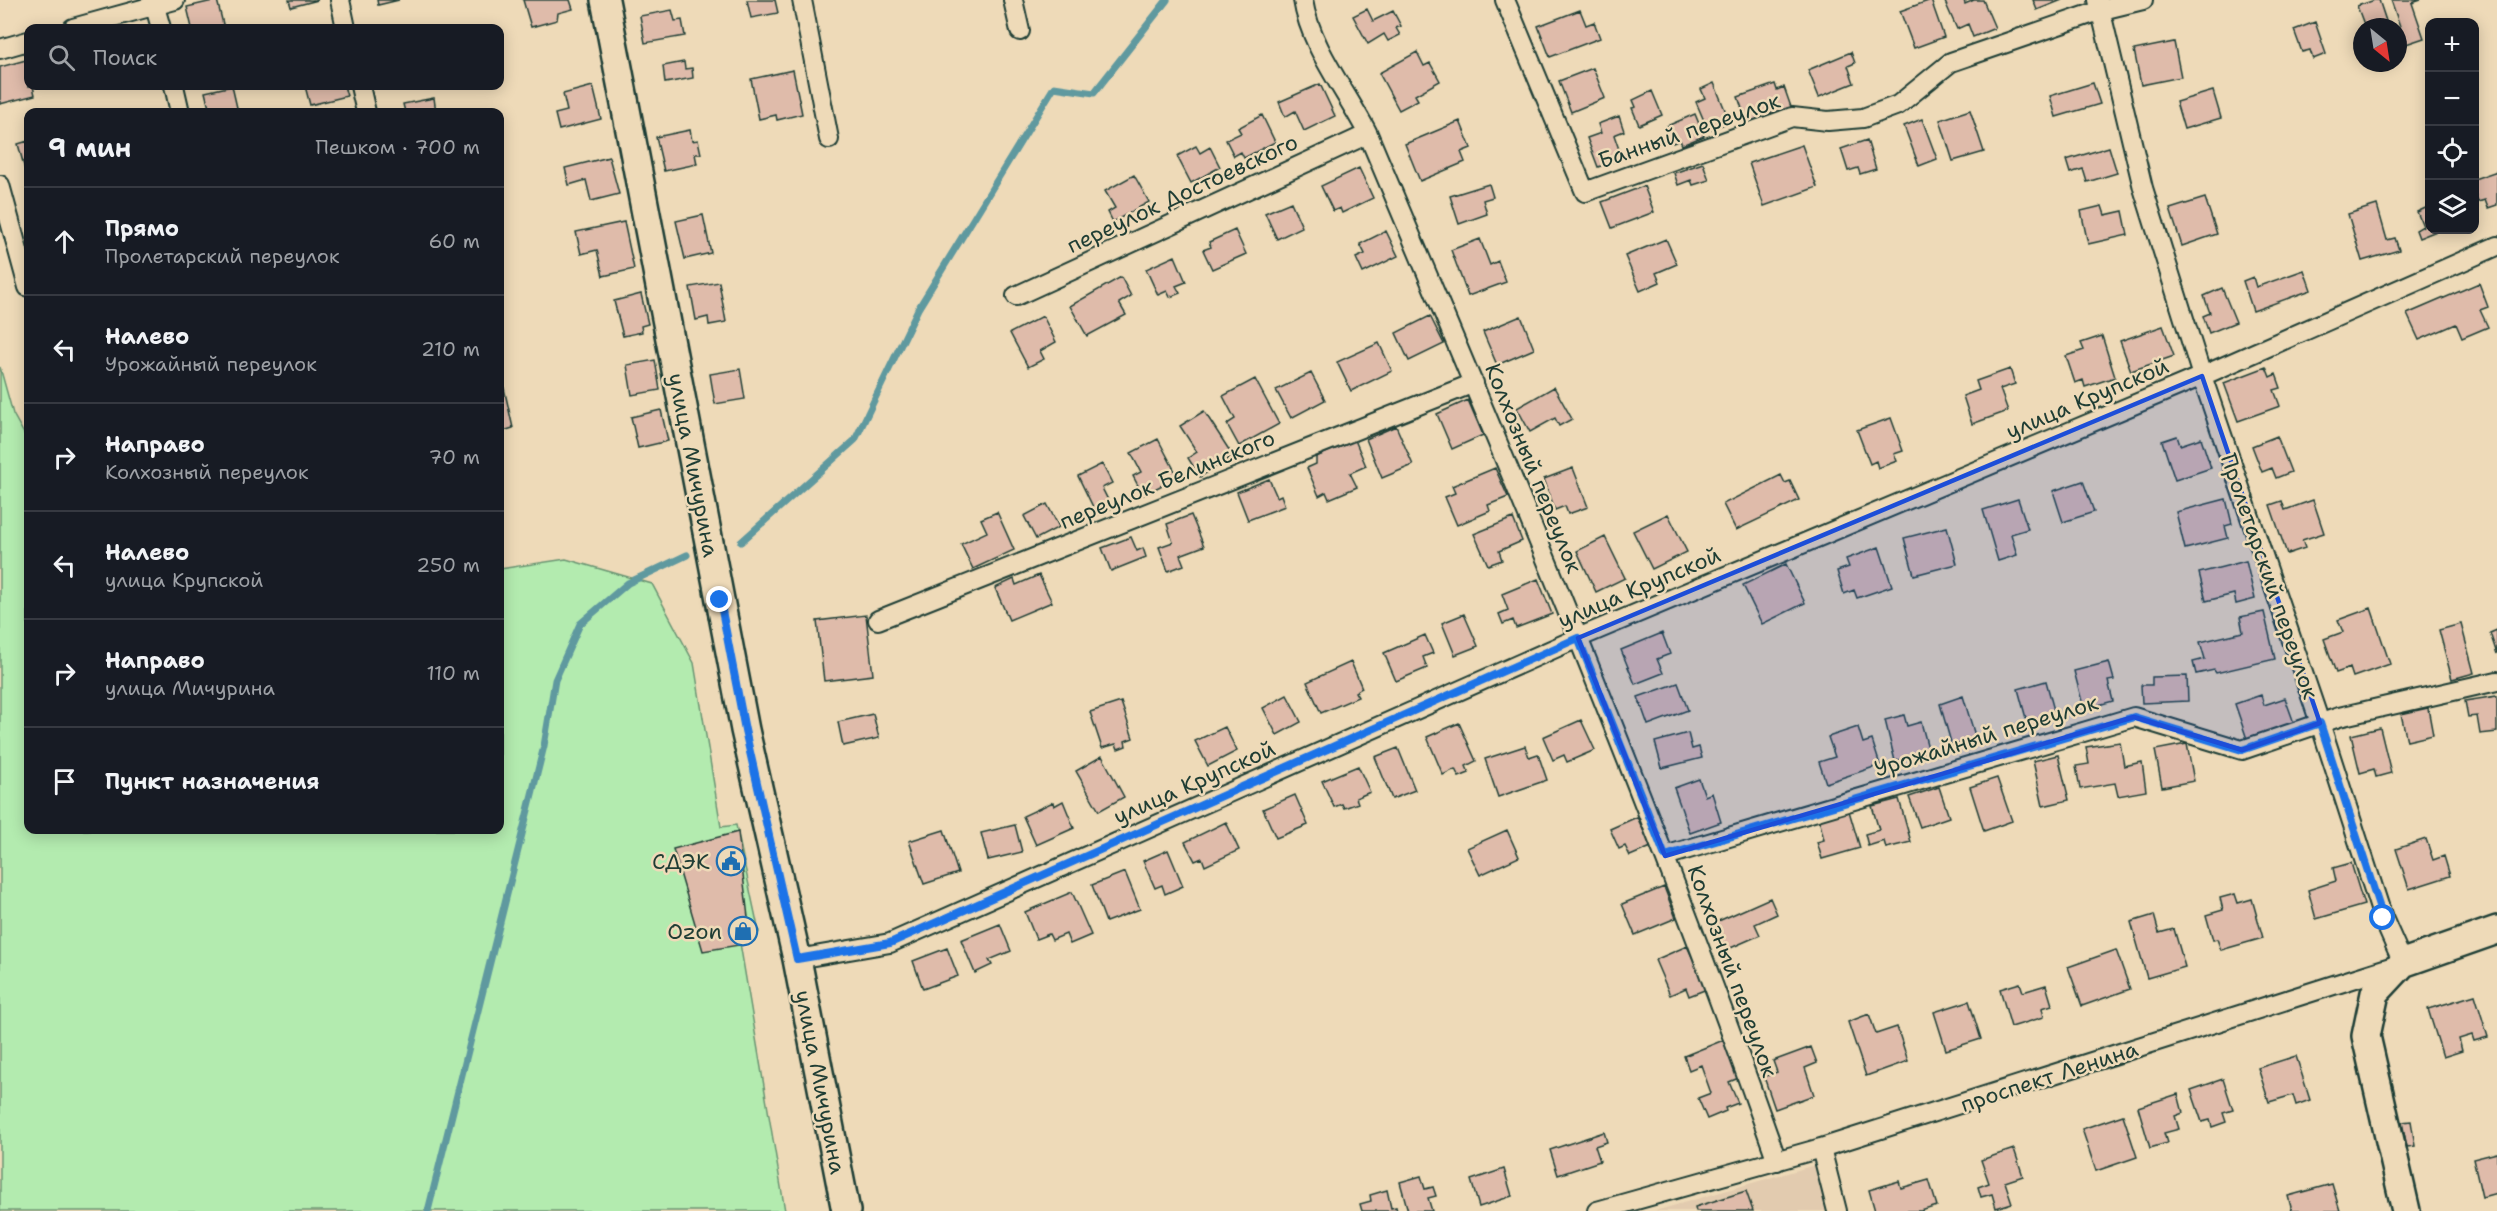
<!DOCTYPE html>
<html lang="ru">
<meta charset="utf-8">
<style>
:root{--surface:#171b24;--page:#20242c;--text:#f1f3f6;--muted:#9ea1a6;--line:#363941}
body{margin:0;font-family:"Shantell Sans",sans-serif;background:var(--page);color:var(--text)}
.controls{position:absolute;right:18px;top:18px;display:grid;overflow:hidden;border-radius:12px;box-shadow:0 3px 15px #0003}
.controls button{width:54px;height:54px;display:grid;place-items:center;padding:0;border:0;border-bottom:2px solid var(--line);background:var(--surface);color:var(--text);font:30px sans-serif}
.compass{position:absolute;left:2353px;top:18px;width:54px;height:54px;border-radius:50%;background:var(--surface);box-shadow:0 3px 15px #0003;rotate:150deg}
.stop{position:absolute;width:18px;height:18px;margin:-14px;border:4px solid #1a73e8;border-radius:50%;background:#fff}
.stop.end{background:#1a73e8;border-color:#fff;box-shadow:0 2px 6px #0008}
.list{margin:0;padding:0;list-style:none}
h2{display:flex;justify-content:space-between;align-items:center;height:78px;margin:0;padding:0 24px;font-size:26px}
h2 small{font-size:20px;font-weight:400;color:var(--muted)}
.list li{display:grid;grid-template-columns:39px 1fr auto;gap:18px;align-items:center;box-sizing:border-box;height:108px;padding:0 24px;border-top:2px solid var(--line)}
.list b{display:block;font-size:22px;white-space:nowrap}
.list p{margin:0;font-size:20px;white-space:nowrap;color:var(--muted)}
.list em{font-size:20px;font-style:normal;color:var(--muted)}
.icon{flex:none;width:33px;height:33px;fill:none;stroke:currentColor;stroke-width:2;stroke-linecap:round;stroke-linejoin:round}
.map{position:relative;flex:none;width:2497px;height:1211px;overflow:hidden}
.search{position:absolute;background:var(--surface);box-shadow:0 3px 15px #0003;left:24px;top:24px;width:480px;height:66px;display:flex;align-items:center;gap:15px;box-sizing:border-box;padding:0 21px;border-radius:12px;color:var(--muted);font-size:22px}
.panel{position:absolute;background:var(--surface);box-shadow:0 3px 15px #0003;left:24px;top:108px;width:480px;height:726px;border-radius:12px}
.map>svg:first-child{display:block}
</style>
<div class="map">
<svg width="2497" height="1211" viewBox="0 0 2497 1211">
<rect width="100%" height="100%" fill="#eedab8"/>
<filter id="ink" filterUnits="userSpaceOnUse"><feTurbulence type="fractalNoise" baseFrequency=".0167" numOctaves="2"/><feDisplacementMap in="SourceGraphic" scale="12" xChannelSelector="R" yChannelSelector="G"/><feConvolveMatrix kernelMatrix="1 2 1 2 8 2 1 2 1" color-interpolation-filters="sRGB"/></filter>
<g filter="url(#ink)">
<path fill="#e2cbaf" d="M1815 1165 1827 1211H1655Z"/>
<path fill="#b3ebaf" stroke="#699472" stroke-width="1.5" d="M0 367 13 414 28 441V830H500V569L566 559 652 584 694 663 721 827 736 825 759 932 739 937 785 1211H0Z"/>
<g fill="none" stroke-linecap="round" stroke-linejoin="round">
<path stroke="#5f999f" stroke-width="7" d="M741 542 855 440 918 309 1054 87 1094 93 1167 0
M428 1211 544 746 555 680 580 624 628 583 687 555"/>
</g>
<path fill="#dfbbaa" stroke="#1f3d34" stroke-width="1.5" d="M217 0 224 28H192L187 7Z
M289 0H318L291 7Z
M377 0H399L378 5Z
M523 0H570L573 9 558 13 557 20 531 27Z
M747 0H775L778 13 751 18Z
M1931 0 1944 37 1914 48 1900 11Z
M1950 0H1964L1965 4 1974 0H1983L1995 28 1973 37 1968 24 1957 29 1945 2Z
M2033 0H2062L2037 10Z
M2375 0H2379L2388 27H2365L2357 6Z
M2391 0H2421L2412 3 2424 38 2406 44Z
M1367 9 1373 21 1393 11 1401 26 1396 28 1400 35 1388 41 1384 34 1368 44 1353 16Z
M672 10 675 21 682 20 685 36 645 43 640 16Z
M1580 10 1586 25 1594 22 1600 38 1550 57 1538 26Z
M2315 22 2326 54 2313 59 2310 50 2302 52 2294 30Z
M2174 42 2181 77 2141 85 2134 50Z
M1417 52 1424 66 1430 63 1440 81 1415 95 1418 100 1399 110 1379 73Z
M1851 52 1855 63 1848 66 1854 83 1819 97 1808 70Z
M26 60 28 86H33L35 95 0 104V67Z
M684 62 685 69 692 68 693 78 665 83 663 66Z
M1593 68 1605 98 1571 112 1559 81Z
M793 70 802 114 777 120 776 115 759 119 751 79Z
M1714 83 1730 122 1708 130 1696 102 1705 98 1701 89Z
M2093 83 2100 104 2056 117 2050 96Z
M1320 84 1335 116 1304 131 1295 111 1285 117 1279 102Z
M1775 84 1777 90 1784 87 1791 107 1747 123 1738 97Z
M232 86 238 112H210L205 92Z
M305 86H344L347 96 310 105Z
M593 86 601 119 559 130 555 114 567 111 563 94Z
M1652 91 1662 115 1639 125 1632 108 1636 107 1633 100Z
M2213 91 2221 118 2184 129 2176 102Z
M434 98 436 112H405L403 104Z
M1970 110 1984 152 1953 161 1940 120Z
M1695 114 1704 136 1682 145 1680 140 1673 143 1667 126Z
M1262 115 1275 142 1244 158 1241 152 1234 156 1226 140 1241 133 1238 128Z
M1619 116 1624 131 1614 135 1622 158 1598 167 1587 138 1601 133 1598 124Z
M1922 119 1937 159 1919 166 1904 126Z
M1460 121 1471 148 1461 152 1465 162 1420 181 1405 144Z
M690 130 692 141 698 140 701 154H695L697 164 664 171 656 137Z
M1867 140 1876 169 1860 174 1858 168 1848 171 1841 149Z
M28 141V181L18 144Z
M1802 145 1817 187 1764 206 1749 163Z
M1196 146 1200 153 1210 147 1220 167 1191 183 1177 156Z
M2109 147 2117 173 2087 182 2083 169 2070 173 2066 160Z
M609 157 619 194 591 201 586 180 569 185 565 168Z
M1703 163 1709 180 1693 185 1691 180 1678 185 1674 173Z
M1359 168 1373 198 1342 213 1340 208 1333 211 1321 186Z
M2497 171V205L2488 208 2485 200 2478 202 2474 192V179Z
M1134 175 1149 202 1113 222 1108 212 1115 208 1105 191Z
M1489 184 1493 197 1483 200 1487 214 1459 224 1450 196Z
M1644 186 1654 212 1612 228 1602 202Z
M2205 198 2217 234 2182 246 2170 209Z
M1291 202 1302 227 1277 239 1265 213Z
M2377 205 2387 240 2395 238 2399 250 2362 261 2348 214Z
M2102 206 2105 215 2123 211 2128 235 2088 244 2081 211Z
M2430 206V230H2439L2419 238 2416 230 2423 226 2417 212Z
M703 215 711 253 685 259 676 221Z
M624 222 634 269 603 276 597 250 581 254 576 232Z
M1235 230 1246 254 1212 269 1203 250 1211 247 1209 242Z
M1386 231 1398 256 1363 273 1356 258 1365 254 1360 244Z
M1480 239 1490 265 1498 261 1506 282 1468 296 1451 250Z
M1666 239 1677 264 1656 273 1660 282 1640 291 1625 256Z
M1175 256 1186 282 1176 286 1180 293 1170 297 1167 291 1158 295 1146 269Z
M2304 270 2311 290 2253 311 2243 281 2253 277 2256 287Z
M1121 277 1131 296 1119 303 1126 315 1087 336 1070 306Z
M719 282 726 322 709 325 708 317 696 320 690 287Z
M2479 283 2488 307 2480 310 2488 327 2462 338 2456 324 2419 340 2407 314Z
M2222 288 2236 322 2209 333 2203 316 2210 313 2204 296Z
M641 294 648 324 641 326 642 332 623 336 614 301Z
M1043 316 1056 342 1040 351 1044 359 1028 367 1010 333Z
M1430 316 1444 344 1409 361 1396 333Z
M1521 316 1534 349 1497 365 1483 332Z
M2163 326 2174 356 2131 371 2120 341Z
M2102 336 2115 377 2085 387 2083 380 2075 383 2066 356 2084 350 2081 343Z
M1379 343 1392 371 1351 391 1337 362Z
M655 360 660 390 632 395 627 365Z
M2266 367 2270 377 2276 374 2281 388 2274 390 2280 406 2238 421 2224 383Z
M740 369 745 399 715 404 710 374Z
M2010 369 2015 384 2000 389 2008 411 1972 424 1963 396 1979 390 1976 381Z
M1311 373 1325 400 1291 418 1276 390Z
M1255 379 1279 424 1239 446 1227 424 1235 419 1223 396Z
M1554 387 1572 419 1559 426 1555 418 1530 432 1517 408Z
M504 388 513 428 500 432V389Z
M1468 400 1483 435 1452 449 1437 414Z
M661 410 668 441 638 448 631 417Z
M1204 411 1233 456 1200 477 1188 458 1197 452 1180 426Z
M1891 418 1903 451 1894 454 1897 461 1878 468 1876 461 1870 464 1857 430Z
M1396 426 1413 465 1382 478 1366 439Z
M2177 436 2180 445 2201 438 2211 468 2175 480 2162 441Z
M2277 436 2291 472 2276 478 2272 468 2262 472 2252 446Z
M1158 439 1178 477 1143 495 1133 476 1141 472 1131 453Z
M1355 440 1366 466 1350 473 1357 487 1329 499 1326 492 1319 496 1307 468 1316 464V457Z
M1102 464 1112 483 1102 488 1112 508 1097 515 1078 476Z
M1495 468 1508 497 1488 505 1490 511 1457 525 1445 497 1455 493 1452 486Z
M1573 468 1588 507 1568 514 1565 506 1555 510 1544 479Z
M1781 475 1785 483 1790 481 1799 500 1736 530 1723 504Z
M1269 479 1277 497 1281 495 1285 506 1248 520 1237 492Z
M2083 481 2094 512 2063 522 2053 491Z
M2018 499 2028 529 2011 534 2017 555 1998 561 1983 510Z
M2226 499 2232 524 2225 526 2228 538 2185 549 2176 512Z
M2313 500 2324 533 2302 540 2305 548 2287 554 2270 505 2282 501 2285 510Z
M1047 504 1059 527 1036 539 1024 516Z
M997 512 1014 550 973 569 961 544 987 532 981 519Z
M1668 514 1687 552 1652 569 1633 531Z
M1191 515 1204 546 1180 555 1184 565 1168 571 1159 547 1173 542 1167 524Z
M1513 518 1522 541 1499 551 1502 560 1488 565 1474 534Z
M1947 527 1957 564 1914 575 1904 538Z
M1131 537 1137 551 1143 548 1146 557 1111 571 1102 548Z
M1605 537 1625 578 1596 592 1577 551Z
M1879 547 1892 586 1857 598 1854 590 1844 594 1837 571 1849 567 1846 559Z
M2246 561 2255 599 2236 604 2234 594 2206 601 2199 573Z
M1786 564 1805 603 1762 624 1743 585Z
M1039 575 1052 602 1009 620 995 588 1014 579 1016 585Z
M1538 579 1552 614 1516 628 1513 620 1503 624 1499 614 1508 610 1502 594Z
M2371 608 2390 664 2353 677 2350 668 2336 673 2324 639 2343 632 2338 620Z
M2264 612 2275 659 2216 673 2214 670 2196 674 2193 662 2205 659 2200 642 2243 632 2240 617Z
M1464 614 1478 646 1455 655 1442 623Z
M866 615 873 675 824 681 817 621Z
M2461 624 2474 673 2452 679 2439 630Z
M2497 630V654L2490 633Z
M1662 633 1670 654 1657 659 1663 673 1635 684 1621 650Z
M1425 635 1433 653 1423 657 1427 668 1396 681 1384 653Z
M1351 662 1362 688 1355 692 1358 697 1321 713 1307 682Z
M2109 662 2114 680 2108 681 2113 701 2084 709 2074 671Z
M2187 676 2188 701 2142 703 2141 685H2152V677Z
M2046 681 2055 714 2027 722 2018 689Z
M1678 683 1688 710 1648 725 1638 697Z
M1287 695 1301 722 1277 735 1263 708Z
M2261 695 2264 705 2285 698 2294 723 2247 739 2235 704Z
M1963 696 1976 739 1952 746 1940 704Z
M2497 696V732L2480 734 2477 716 2468 717 2465 701Z
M1121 702 1133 738 1125 741 1126 746 1118 749 1116 744 1102 748 1090 712Z
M2428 708 2433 735 2407 741 2401 714Z
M873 714 879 738 843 746 838 722Z
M1904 715 1907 726 1921 722 1929 752 1895 761 1885 720Z
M1581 720 1595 750 1567 762 1564 755 1553 760 1543 737Z
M1459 723 1476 761 1466 766 1469 773 1459 777 1455 769 1443 775 1427 737Z
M1225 727 1237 751 1208 766 1195 741Z
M1858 727 1863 743 1872 740 1880 765 1826 783 1819 762 1835 757 1828 737Z
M2380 728 2391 773 2376 777 2374 769 2360 773 2351 735Z
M1688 733 1692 749 1699 747 1702 758 1662 768 1655 742Z
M2120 742 2124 766 2142 762 2146 791 2118 796 2115 783 2080 789 2076 766 2089 764 2086 747Z
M2187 744 2194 781 2162 787 2155 750Z
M1525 746 1529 757 1538 754 1547 780 1498 797 1485 759Z
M1398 748 1415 790 1392 799 1375 757Z
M2058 755 2069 800 2043 806 2033 761Z
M1102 756 1124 797 1099 811 1076 771Z
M1358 766 1370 792 1356 798 1358 803 1344 808 1342 804 1334 807 1322 781Z
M1997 778 2012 821 1984 831 1970 787Z
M1699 779 1705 796 1712 793 1721 822 1690 833 1674 788Z
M1939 787 1949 817 1920 827 1909 797Z
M1295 795 1308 825 1276 838 1263 809Z
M1899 799 1911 842 1886 848 1884 841 1868 846 1865 834 1879 830 1872 806Z
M1063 801 1074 828 1036 845 1023 816 1053 802 1054 806Z
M1849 811 1860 848 1822 859 1817 842 1824 840 1819 819Z
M1637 817 1651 847 1630 856 1625 846 1619 849 1610 829Z
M1226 822 1239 850 1205 866 1202 858 1195 861 1185 842Z
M1015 825 1022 852 988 860 981 833Z
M944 830 958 873 924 884 909 841Z
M1507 830 1519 857 1480 875 1467 848Z
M738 832 751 943 703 951 673 849Z
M2426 839 2433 860 2444 856 2450 876 2409 889 2396 849Z
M1168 850 1183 886 1165 894 1162 885 1155 888 1143 861Z
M2351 863 2364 905 2316 919 2308 890 2336 881 2333 868Z
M1125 872 1140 909 1106 922 1092 885Z
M1664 887 1676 918 1635 935 1622 904Z
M1072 892 1091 935 1070 944 1066 934 1052 940 1049 934 1036 939 1025 912Z
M2235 894 2238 903 2252 899 2263 938 2221 950 2217 939 2213 940 2206 915 2223 910 2220 898Z
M1770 898 1777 914 1755 924 1760 935 1726 950 1714 923Z
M2154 915 2159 933 2174 929 2185 967 2147 978 2131 922Z
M1000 924 1011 951 989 960 992 965 975 973 961 940Z
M1687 946 1707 989 1689 996 1686 988 1670 995 1655 960Z
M947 948 958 976 923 989 913 961Z
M2116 950 2130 989 2082 1006 2068 967Z
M2020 983 2023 992 2046 985 2052 1005 2042 1008 2044 1017 2011 1027 2000 989Z
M2475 995 2488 1037 2474 1041 2472 1035 2459 1039 2462 1051 2443 1057 2428 1009Z
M1969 1001 1981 1039 1946 1050 1934 1012Z
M1869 1014 1876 1034 1897 1027 1908 1061 1866 1076 1848 1022Z
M1726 1039 1741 1077 1729 1082 1738 1103 1725 1108 1726 1111 1707 1119 1698 1098 1711 1093 1701 1065 1689 1070 1684 1056Z
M1811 1047 1817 1063 1805 1068 1814 1095 1775 1109 1764 1077 1777 1072 1773 1061Z
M2296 1056 2310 1100 2296 1105 2293 1095 2269 1102 2258 1068Z
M2223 1079 2233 1110 2223 1113 2226 1122 2212 1127 2210 1120 2202 1122 2191 1090Z
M2178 1094 2183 1113 2175 1116 2179 1129 2164 1133 2167 1143 2150 1148 2138 1107Z
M2123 1115 2137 1157 2096 1171 2082 1129Z
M2411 1121 2415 1146 2407 1147 2402 1122Z
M1604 1132 1607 1142 1595 1146 1600 1161 1558 1175 1550 1150Z
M2014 1149 2023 1176 2005 1182 2012 1203 1996 1208 1992 1194 1981 1197 1978 1187 1989 1183 1981 1160Z
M2497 1153V1193L2482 1197 2473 1159Z
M1504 1169 1512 1196 1479 1207 1471 1180Z
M1421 1176 1425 1189 1433 1187 1436 1196 1428 1198 1432 1211H1408L1400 1182Z
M1929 1180 1937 1206 1921 1211H1875L1869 1190 1899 1181 1901 1188Z
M2332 1184 2340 1211H2292L2288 1196Z
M1387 1190 1391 1208 1396 1207 1397 1211H1362L1360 1204 1371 1201 1370 1195Z
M1746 1191 1753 1211H1696L1695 1207Z"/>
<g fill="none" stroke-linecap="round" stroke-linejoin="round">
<g stroke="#1f3d34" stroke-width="22">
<path id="street" d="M153 0 161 28
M340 0 346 28
M802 0 829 139
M1013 0 1020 31
M1303 0C1310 47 1347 92 1368 134 1512 474 1655 813 1777 1161
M1505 0 1585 192 1792 117 1828 121 1863 118 1898 105 1951 62 2102 10 2143 0
M73 28 175 0
M0 49 28 41
M174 86 180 112
M360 86 366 112
M0 185 28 287
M1016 296 1368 134
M878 620 1474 383
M1665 856 2134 717 2242 750 2339 717 2497 681
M797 959 890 943 1578 638 2202 376 2497 246
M1821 1148 1837 1211
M1597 1211 1821 1148 2403 963 2383 918 2320 723 2202 376 2143 188 2098 0"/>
</g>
<g stroke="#1f3d34" stroke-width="32">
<path id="secondary" d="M605 0 745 730 797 959 846 1211
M2406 1211 2366 1036 2375 993 2403 963 2497 930"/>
</g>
<use href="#street" stroke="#eedab8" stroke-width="18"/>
<use href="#secondary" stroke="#eedab8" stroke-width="27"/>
</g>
</g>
<g fill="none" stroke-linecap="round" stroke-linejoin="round" filter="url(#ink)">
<path stroke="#1a73e8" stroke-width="8" d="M720 600 745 730 797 959 890 943 1578 638 1665 856 2134 717 2242 750 2320 723 2383 918"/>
</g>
<path fill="#1d4ed8" fill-opacity="0.2" stroke="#1d4ed8" stroke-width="4.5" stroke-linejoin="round" d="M2202 376 2320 723 2242 750 2134 717 1665 856 1578 638Z"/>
<defs>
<g id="civic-ring" transform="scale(1.5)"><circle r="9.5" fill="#eedab8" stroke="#1f6fb2" stroke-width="1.5"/><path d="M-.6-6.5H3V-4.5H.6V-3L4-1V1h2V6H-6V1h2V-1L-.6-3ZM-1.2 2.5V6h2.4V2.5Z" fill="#1f6fb2"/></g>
<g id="shop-ring" transform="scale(1.5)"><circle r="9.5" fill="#eedab8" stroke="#1f6fb2" stroke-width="1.5"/><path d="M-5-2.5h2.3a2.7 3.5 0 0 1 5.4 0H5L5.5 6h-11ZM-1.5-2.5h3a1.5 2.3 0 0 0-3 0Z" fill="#1f6fb2"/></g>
</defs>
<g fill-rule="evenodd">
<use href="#civic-ring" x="731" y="861"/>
<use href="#shop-ring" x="743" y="931"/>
</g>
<g text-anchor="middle" stroke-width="5" stroke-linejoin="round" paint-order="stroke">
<g font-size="22" fill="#1f3d34" stroke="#eedab8">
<text transform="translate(1689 130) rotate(-19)" y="8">Банный переулок</text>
<text transform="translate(1182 193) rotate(-25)" y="8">переулок Достоевского</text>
<text transform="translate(2087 398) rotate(-23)" y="8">улица Крупской</text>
<text transform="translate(694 465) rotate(79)" y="8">улица Мичурина</text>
<text transform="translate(1534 468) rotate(68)" y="8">Колхозный переулок</text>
<text transform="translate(1167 479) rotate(-22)" y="8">переулок Белинского</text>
<text transform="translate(2270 576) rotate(71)" y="8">Пролетарский переулок</text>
<text transform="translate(1639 587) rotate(-23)" y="8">улица Крупской</text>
<text transform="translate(1986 735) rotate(-17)" y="8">Урожайный переулок</text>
<text transform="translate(1194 782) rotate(-24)" y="8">улица Крупской</text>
<text transform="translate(1733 971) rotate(70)" y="8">Колхозный переулок</text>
<text transform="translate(2049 1076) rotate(-18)" y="8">проспект Ленина</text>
<text transform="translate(821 1082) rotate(79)" y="8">улица Мичурина</text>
</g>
<g font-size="22" fill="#1f3d34" stroke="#eedab8" text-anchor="end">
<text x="710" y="869">СДЭК</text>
<text x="722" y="939">Ozon</text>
</g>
</g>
</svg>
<div class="controls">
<button>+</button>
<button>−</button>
<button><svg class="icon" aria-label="locate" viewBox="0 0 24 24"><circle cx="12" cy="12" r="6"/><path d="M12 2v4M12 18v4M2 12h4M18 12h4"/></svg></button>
<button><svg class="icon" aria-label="layers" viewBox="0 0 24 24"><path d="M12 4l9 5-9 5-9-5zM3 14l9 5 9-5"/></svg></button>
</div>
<svg class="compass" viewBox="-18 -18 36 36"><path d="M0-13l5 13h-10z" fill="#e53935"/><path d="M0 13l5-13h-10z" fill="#9ea1a6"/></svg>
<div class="stop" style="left:2383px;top:918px"></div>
<div class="stop end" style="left:720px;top:600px"></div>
<div class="search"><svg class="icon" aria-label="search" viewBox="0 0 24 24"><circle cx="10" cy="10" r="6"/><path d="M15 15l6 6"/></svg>Поиск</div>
<section class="panel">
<h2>9 мин<small>Пешком · 700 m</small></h2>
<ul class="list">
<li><svg class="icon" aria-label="ahead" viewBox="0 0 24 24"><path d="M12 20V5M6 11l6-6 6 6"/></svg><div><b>Прямо</b><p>Пролетарский переулок</p></div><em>60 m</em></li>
<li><svg class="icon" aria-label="left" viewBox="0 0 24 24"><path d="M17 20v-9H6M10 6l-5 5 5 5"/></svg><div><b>Налево</b><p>Урожайный переулок</p></div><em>210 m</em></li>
<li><svg class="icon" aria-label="right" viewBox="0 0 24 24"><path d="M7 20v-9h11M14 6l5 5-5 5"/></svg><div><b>Направо</b><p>Колхозный переулок</p></div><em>70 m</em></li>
<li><svg class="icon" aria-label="left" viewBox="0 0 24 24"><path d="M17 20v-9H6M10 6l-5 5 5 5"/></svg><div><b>Налево</b><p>улица Крупской</p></div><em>250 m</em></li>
<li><svg class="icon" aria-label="right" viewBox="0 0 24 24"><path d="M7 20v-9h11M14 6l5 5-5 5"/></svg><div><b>Направо</b><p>улица Мичурина</p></div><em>110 m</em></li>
<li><svg class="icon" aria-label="arrive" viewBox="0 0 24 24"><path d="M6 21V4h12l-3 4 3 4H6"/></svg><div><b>Пункт назначения</b></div></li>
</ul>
</section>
</div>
